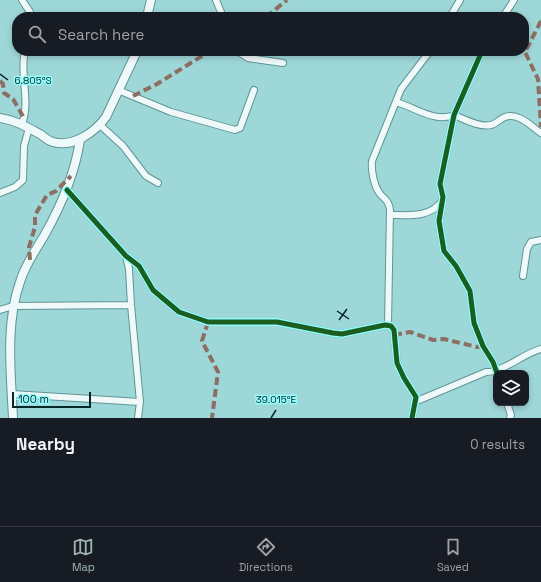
<!DOCTYPE html>
<meta charset="utf-8">
<style>
:root{--surface:#171b24;--page:#20242c;--text:#f1f3f6;--muted:#9ea1a6;--line:#363941;--accent:#9fb4b5}
body{margin:0;font-family:"Space Grotesk",sans-serif;background:var(--page);color:var(--text)}
.controls{position:absolute;right:12px;bottom:12px;display:grid;overflow:hidden;border-radius:8px;box-shadow:0 2px 6px #0003}
.controls button{width:36px;height:36px;display:grid;place-items:center;padding:0;border:0;border-bottom:1px solid var(--line);background:var(--surface);color:var(--text);font:20px sans-serif}
.scale{position:absolute;left:12px;bottom:10px;width:79px;box-sizing:border-box;padding-left:4px;border:2px solid #052929;border-top:0;font-size:11px;line-height:14px;white-space:nowrap;color:#052929;-webkit-text-stroke:3px #93fcfd;paint-order:stroke}
.list{margin:0;padding:0;list-style:none}
h2{display:flex;justify-content:space-between;align-items:center;height:52px;margin:0;padding:0 16px;font-size:17px}
h2 small{font-size:13px;font-weight:400;color:var(--muted)}
.icon{flex:none;width:22px;height:22px;fill:none;stroke:currentColor;stroke-width:2;stroke-linecap:round;stroke-linejoin:round}
.map{position:relative;flex:none;width:541px;height:418px;overflow:hidden}
.search{position:absolute;background:var(--surface);box-shadow:0 2px 6px #0003;left:12px;right:12px;top:12px;height:44px;display:flex;align-items:center;gap:10px;box-sizing:border-box;padding:0 14px;border-radius:16px;color:var(--muted);font-size:15px}
.sheet{height:108px;background:var(--surface)}
nav{display:flex;justify-content:space-around;align-items:center;box-sizing:border-box;height:56px;border-top:1px solid var(--line);background:var(--surface);font-size:11px;color:var(--muted)}
nav a{display:grid;justify-items:center;gap:2px}
nav .on{color:var(--accent)}
.map>svg:first-child{display:block}
</style>
<div class="map">
<svg width="541" height="418" viewBox="0 0 541 418">
<rect width="100%" height="100%" fill="#9ed7d8"/>
<g fill="none" stroke-linecap="round" stroke-linejoin="round">
<g stroke="#609495" stroke-width="8">
<path id="street" d="M22 0 30 12V17
M216 0 223 17
M450 17 460 0
M503 17 514 0
M237 51 248 58 283 63
M467 51H476
M482 51 454 115 440 184 443 197 439 221 444 251 456 266 470 291 474 323 483 346 493 362 497 373
M118 90 171 112 235 130 240 128 254 90
M396 102C414 107 435 123 454 115 464 119 480 128 491 125 496 124 500 119 505 117 518 112 531 126 541 133
M22 124C31 100 19 75 25 51
M100 125 123 146 146 176 158 183
M67 190 126 256 139 266 153 290 179 312 208 322H277L333 333 342 334 385 325 391 326 394 330 397 363 404 378 416 397 412 418
M0 193 15 187 23 180 24 146 29 128
M390 215C409 215 430 218 442 201
M126 256 129 269 131 305 140 402 138 418
M523 276 527 249 531 242 541 240
M0 310 13 306 131 305
M388 325 390 210C389 202 386 200 381 195 374 187 371 171 372 161L401 89 430 51
M12 394 140 402
M417 401 486 372C506 371 522 354 541 349
M507 403 511 415 510 418"/>
</g>
<g stroke="#609495" stroke-width="10">
<path id="secondary" d="M147 17 151 0
M0 118C15 120 27 127 40 134 44 137 48 141 53 142 73 148 95 132 106 117L137 51
M13 418C11 374 5 324 20 282 25 265 35 251 44 236 61 206 75 174 80 140"/>
</g>
<use href="#street" stroke="#f0f9f9" stroke-width="6"/>
<use href="#secondary" stroke="#f0f9f9" stroke-width="8"/>
<path stroke="#8d6e63" stroke-width="4" stroke-dasharray="8 4" stroke-linecap="butt" d="M266 17 287 0
M541 21 525 52 538 79 541 127
M0 81 3 84 4 93 13 99 24 118
M133 96 157 84 210 51
M30 260 29 247 35 227V215L47 195 56 191 71 176
M208 322 202 341 218 372 212 418
M394 335 410 332 433 340 444 339 477 347 483 346"/>
<g stroke="#93fcfd" stroke-width="8">
<path id="cycleway" d="M482 51 454 115 440 184 443 197 439 221 444 251 456 266 470 291 474 323 483 346 493 362 497 373
M67 190 126 256 139 266 153 290 179 312 208 322H277L333 333 342 334 385 325 391 326 394 330 397 363 404 378 416 397 412 418"/>
</g>
<use href="#cycleway" stroke="#1b5e20" stroke-width="5"/>
</g>
<path fill="none" stroke="#052929" stroke-width="1.5" d="M0 74 8 80M337 311 349 319M339 320 347 309M271 418 276 410"/>
<g font-size="10" text-anchor="middle" fill="#052929" stroke="#93fcfd" stroke-width="3" stroke-linejoin="round" paint-order="stroke">
<text x="33" y="84">6.805°S</text>
<text x="276" y="403">39.015°E</text>
</g>
</svg>
<div class="controls">
<button><svg class="icon" aria-label="layers" viewBox="0 0 24 24"><path d="M12 4l9 5-9 5-9-5zM3 14l9 5 9-5"/></svg></button>
</div>
<div class="scale">100 m</div>
<div class="search"><svg class="icon" aria-label="search" viewBox="0 0 24 24"><circle cx="10" cy="10" r="6"/><path d="M15 15l6 6"/></svg>Search here</div>
</div>
<section class="sheet">
<h2>Nearby<small>0 results</small></h2>
<ul class="list">
</ul>
</section>
<nav>
<a class="on"><svg class="icon" aria-label="map" viewBox="0 0 24 24"><path d="M3 6l6-2 6 2 6-2v14l-6 2-6-2-6 2zM9 4v14M15 6v14"/></svg>Map</a>
<a><svg class="icon" aria-label="directions" viewBox="0 0 24 24"><path d="M12 3l9 9-9 9-9-9zM9 14v-3h6M13 9l2 2-2 2"/></svg>Directions</a>
<a><svg class="icon" aria-label="saved" viewBox="0 0 24 24"><path d="M7 4h10v16l-5-4-5 4z"/></svg>Saved</a>
</nav>
